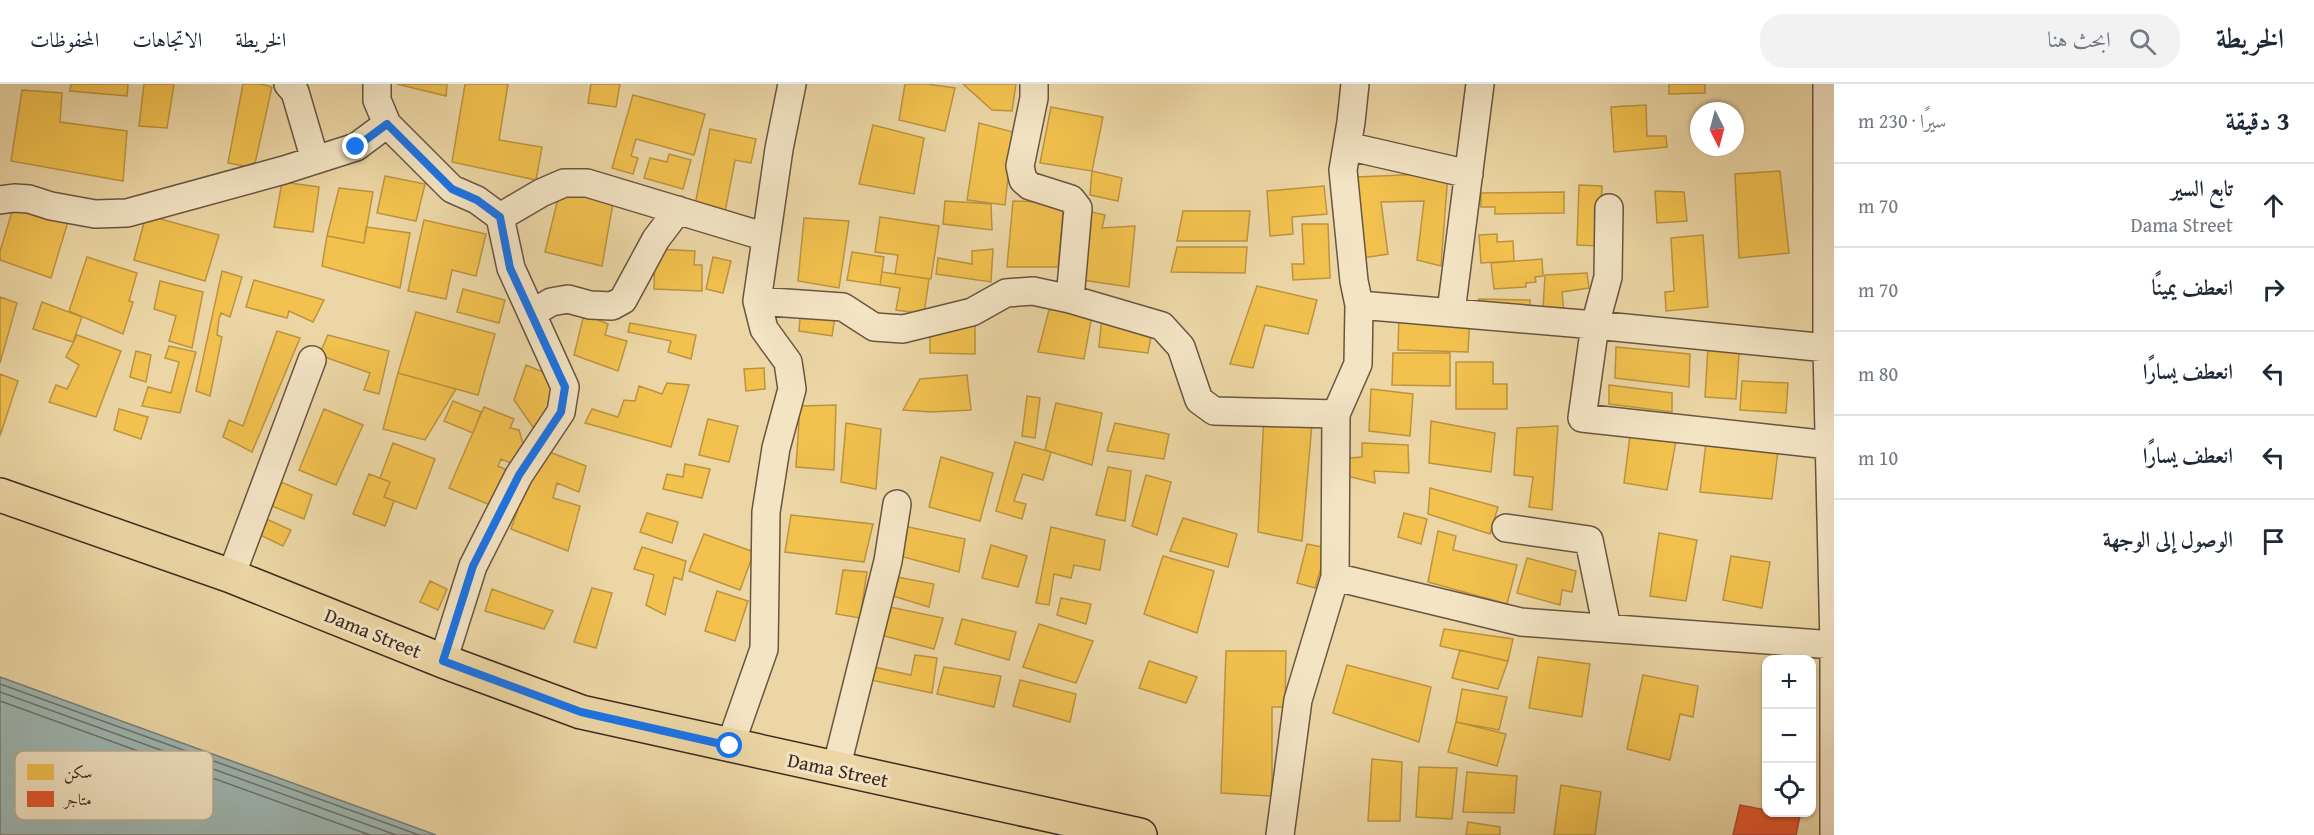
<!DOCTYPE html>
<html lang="ar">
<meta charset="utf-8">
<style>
:root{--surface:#fff;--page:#f2f2f3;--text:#1f2937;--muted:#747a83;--line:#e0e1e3}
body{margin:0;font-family:"Gentium Book Plus",Amiri,serif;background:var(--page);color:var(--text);direction:rtl}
.controls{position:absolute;right:18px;bottom:18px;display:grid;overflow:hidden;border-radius:12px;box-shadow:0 2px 4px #0004}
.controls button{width:54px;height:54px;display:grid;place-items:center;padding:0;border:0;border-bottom:2px solid var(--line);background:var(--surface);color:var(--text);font:30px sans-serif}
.compass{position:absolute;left:1690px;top:18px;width:54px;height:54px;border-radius:50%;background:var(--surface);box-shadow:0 2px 4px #0004;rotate:174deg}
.stop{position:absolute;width:18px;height:18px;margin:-14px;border:4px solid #1a73e8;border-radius:50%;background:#fff}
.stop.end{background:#1a73e8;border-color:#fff;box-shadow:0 2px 6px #0008}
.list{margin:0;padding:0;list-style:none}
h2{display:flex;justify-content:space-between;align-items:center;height:78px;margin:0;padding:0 24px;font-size:26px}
h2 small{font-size:20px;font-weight:400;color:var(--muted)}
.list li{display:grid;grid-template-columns:39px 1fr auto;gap:18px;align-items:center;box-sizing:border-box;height:84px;padding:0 24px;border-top:2px solid var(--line)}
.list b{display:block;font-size:22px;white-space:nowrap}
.list p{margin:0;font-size:20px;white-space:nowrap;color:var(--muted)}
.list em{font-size:20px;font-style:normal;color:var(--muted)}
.icon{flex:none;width:33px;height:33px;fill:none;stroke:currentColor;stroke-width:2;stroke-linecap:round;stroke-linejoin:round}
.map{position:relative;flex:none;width:1834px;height:751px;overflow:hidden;direction:ltr}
header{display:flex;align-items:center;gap:36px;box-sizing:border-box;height:84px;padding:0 30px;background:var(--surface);border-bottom:2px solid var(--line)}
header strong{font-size:28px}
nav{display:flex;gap:33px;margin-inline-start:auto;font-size:21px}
.search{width:420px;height:54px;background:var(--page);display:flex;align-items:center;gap:15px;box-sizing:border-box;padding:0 21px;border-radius:24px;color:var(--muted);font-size:22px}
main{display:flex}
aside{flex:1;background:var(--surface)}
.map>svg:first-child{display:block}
</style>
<header>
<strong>الخريطة</strong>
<div class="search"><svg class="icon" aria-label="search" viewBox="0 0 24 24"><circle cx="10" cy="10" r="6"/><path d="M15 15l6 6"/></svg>ابحث هنا</div>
<nav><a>الخريطة</a><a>الاتجاهات</a><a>المحفوظات</a></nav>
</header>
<main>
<aside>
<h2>3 دقيقة<small>سيرًا · 230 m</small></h2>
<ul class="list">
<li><svg class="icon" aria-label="ahead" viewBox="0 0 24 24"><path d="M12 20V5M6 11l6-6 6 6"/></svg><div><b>تابع السير</b><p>Dama Street</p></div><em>70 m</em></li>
<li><svg class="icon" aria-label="right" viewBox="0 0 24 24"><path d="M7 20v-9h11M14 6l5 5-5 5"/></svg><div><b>انعطف يمينًا</b></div><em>70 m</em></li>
<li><svg class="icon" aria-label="left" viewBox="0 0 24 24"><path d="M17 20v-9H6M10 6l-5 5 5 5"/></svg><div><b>انعطف يسارًا</b></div><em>80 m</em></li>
<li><svg class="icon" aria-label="left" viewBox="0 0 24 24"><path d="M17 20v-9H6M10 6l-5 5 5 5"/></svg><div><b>انعطف يسارًا</b></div><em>10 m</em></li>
<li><svg class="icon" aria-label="arrive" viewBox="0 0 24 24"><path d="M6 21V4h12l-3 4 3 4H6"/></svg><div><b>الوصول إلى الوجهة</b></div></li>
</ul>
</aside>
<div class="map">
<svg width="1834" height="751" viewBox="0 0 1834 751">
<rect width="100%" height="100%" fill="#ecd6a5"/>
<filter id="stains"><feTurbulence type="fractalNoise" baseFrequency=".00333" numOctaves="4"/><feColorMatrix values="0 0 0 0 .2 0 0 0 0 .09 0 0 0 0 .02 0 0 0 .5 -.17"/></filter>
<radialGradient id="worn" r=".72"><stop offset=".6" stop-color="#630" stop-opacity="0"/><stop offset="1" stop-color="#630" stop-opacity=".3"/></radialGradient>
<path fill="#9db6b2" stroke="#777e78" stroke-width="1.5" d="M0 593 436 751H0Z"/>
<path fill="#f2c14e" stroke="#bc9440" stroke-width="1.5" d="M71 0H128L127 12 70 7Z
M144 0H174L167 44 139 42Z
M243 0H261L272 3 254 84 228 79Z
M397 0H447L446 12Z
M465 0H508L499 56 542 63 536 96 452 78Z
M591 0H620L616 23 588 19Z
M905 0H927L955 4 945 47 899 36Z
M963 0H1016L1012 27 992 26Z
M1669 0H1705V9L1669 10Z
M22 6 62 9 60 38 127 47 123 97 11 77Z
M633 11 705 30 694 71 636 55 631 72 638 74 633 90 612 84Z
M1646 21 1647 52H1666L1667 63 1614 68 1611 23Z
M1051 23 1103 33 1092 87 1040 79Z
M979 39 1013 48 1005 121 967 116Z
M873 41 924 54 914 110 859 100Z
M710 45 756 55 751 79 735 76 725 128 695 121Z
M669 70 691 76 683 105 644 94 650 74 667 78Z
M1092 87 1122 94 1118 117 1090 111Z
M1780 87 1789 169 1739 174 1735 90Z
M1448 89 1441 182 1417 176 1424 117 1381 118 1388 170 1363 174 1357 93Z
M385 92 425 100 416 137 377 129Z
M282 98 319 103 313 148 274 143Z
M1579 101 1602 102 1599 162 1577 161Z
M1324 102 1327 130 1292 133 1293 150 1270 152 1267 107Z
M339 104 373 108 364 159 327 152Z
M560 106 613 119 602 182 545 168Z
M1655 107 1684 108 1687 137 1657 139Z
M1564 108V129L1495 130V123H1481V109Z
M945 117 991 120 992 146 943 140Z
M1013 117 1064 119 1058 183H1007Z
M15 118 69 134 51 194 0 176V167Z
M1087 127 1105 131 1102 144 1135 142 1129 203 1076 195Z
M1183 127H1250L1247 157H1177Z
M146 131 219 151 205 197 134 176Z
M880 133 939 142 931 195 895 190 898 171 875 168Z
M804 134 849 137 839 204 798 197Z
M424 136 486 150 476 192 452 186 446 215 408 207Z
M1302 140H1328L1330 194 1293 196 1292 180H1304Z
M366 143 410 149 400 204 322 182 327 152 364 159Z
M1497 150V158L1513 157 1514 177 1481 179 1479 151Z
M1703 151 1708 223 1666 227 1665 208 1674 207 1671 154Z
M1177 163H1247L1245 189 1171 188Z
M655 165 695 167 694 181H702V207L654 205Z
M993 165 991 198 936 190 938 174 972 180V167Z
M852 168 884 173 880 201 847 196Z
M87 173 137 189 129 217 133 218 123 250 69 227Z
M713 173 731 177 723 209 706 205Z
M1542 175 1543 192 1535 193 1536 198 1526 199V203L1494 205 1491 179Z
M222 187 242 193 230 233 221 229 219 235 217 251 222 253 210 312 196 307Z
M882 188 929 195 924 230 896 226 900 204 880 201Z
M1587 189 1589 204 1562 208 1564 229 1543 225 1545 191Z
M254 196 324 216 313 238 289 227 287 234 246 223Z
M160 197 203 208 192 264 169 257 176 232 154 225Z
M1257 202 1317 216 1308 250 1265 241 1253 284 1230 280Z
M463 205 505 216 499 239 457 228Z
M0 213 17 219 0 279Z
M1479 215 1530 216V230H1479Z
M42 218 82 233 73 258 33 245Z
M801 222 836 226 832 252 799 247Z
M1059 225 1092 231 1084 275 1038 268 1049 226Z
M416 228 495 250 478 311 398 289Z
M584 230 608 240 605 251 627 257 618 287 574 271Z
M1399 230 1470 232 1468 268 1398 266Z
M1102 232 1153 242 1148 269 1099 263Z
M630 239 696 251 691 275 668 268 671 257 628 248Z
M930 241 975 242V270L930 269Z
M277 247 300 254 252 368 223 353 229 336 243 342Z
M77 251 121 267 96 333 49 318 56 301 67 305 79 281 66 273Z
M328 251 389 267 379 310 364 306 370 289 319 271Z
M169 262 196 268 180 329 142 322 148 303 171 309 179 278 165 274Z
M1616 263 1690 270 1689 303 1615 294Z
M1708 263 1739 269 1736 315 1705 313Z
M136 267 151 271 146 298 130 293Z
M1393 269H1450V302L1392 301Z
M1456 278H1493V300H1507V325H1456Z
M526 281 560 295 543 345 533 343 514 316Z
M764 284 765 305 746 307 744 285Z
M398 289 456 305 425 356 383 345Z
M0 290 18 297 0 352Z
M967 291 971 326 931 328 903 326 920 295Z
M1742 297 1788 299 1786 329 1740 326Z
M667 299 689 301 671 363 585 339 592 325 618 333 624 316 635 317 639 302 662 310Z
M1609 301 1672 309V328L1609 320Z
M1371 305 1413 310 1410 352 1369 347Z
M1027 312 1040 314 1035 354 1022 352Z
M453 317 481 328 473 349 444 337Z
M1056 319 1102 329 1092 381 1045 366Z
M836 321 834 386 796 383 800 322Z
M484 323 514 335 510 344 519 346 525 366 518 382 501 375 498 382 509 387 495 423 449 404Z
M119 325 148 333 141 355 114 346Z
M324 325 363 341 336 401 299 386Z
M1264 330 1312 339 1302 457 1258 448Z
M708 335 738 342 729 378 699 371Z
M1431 337 1495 349 1491 388 1429 379Z
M846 339 881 345 876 405 841 398Z
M1115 339 1169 350 1164 375 1107 367Z
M1558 342 1552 426 1529 423 1533 393 1514 391 1517 344Z
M1630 351 1676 357 1667 406 1624 399Z
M1015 358 1051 368 1043 396 1023 390 1014 417 1026 420 1022 435 996 427Z
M393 359 435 375 416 425 384 413 390 398 380 394Z
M1362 359 1408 361 1409 389 1374 387 1375 399 1347 392 1349 374 1362 373Z
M1706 359 1778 367 1772 415 1700 408Z
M539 364 586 382 579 408 557 399 553 414 580 422 568 467 511 445Z
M941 373 993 389 980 437 929 423Z
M685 380 710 385 702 414 663 405 667 390 683 393Z
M1108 383 1131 387 1125 437 1096 431Z
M369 390 390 398 384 413 394 417 385 442 353 430Z
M1146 391 1171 398 1157 451 1132 442Z
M276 396 312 411 304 435 267 420Z
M1430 404 1498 423 1490 450 1428 430Z
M647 429 678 438 672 459 640 448Z
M1404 429 1427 435 1421 460 1398 453Z
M791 431 873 440 864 478 785 468Z
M264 434 291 446 283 462 256 449Z
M1183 434 1237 450 1228 483 1170 467Z
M904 442 965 455 959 488 900 472Z
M1051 443 1105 456 1100 486 1074 481 1071 494 1054 490 1049 521 1036 519Z
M1438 447 1456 452 1453 466 1517 481 1507 520 1428 498Z
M1659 449 1697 456 1686 517 1650 512Z
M704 450 754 468 740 506 689 487Z
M1307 460 1327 464 1315 504 1297 499Z
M991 461 1027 472 1018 503 982 494Z
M642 463 686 477 682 496 674 493 665 531 646 521 654 491 634 485Z
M1163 472 1214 487 1197 549 1144 530Z
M1731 472 1770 478 1762 524 1723 516Z
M1527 474 1576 487 1572 508 1562 506 1560 521 1517 509Z
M843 486 867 488 860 534 836 530Z
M897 493 934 500 929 523 893 512Z
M430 497 447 505 438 526 420 518Z
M592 504 612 509 596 564 574 558Z
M492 505 553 527 544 545 485 527Z
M717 507 748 517 735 557 705 547Z
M1061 514 1091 520 1086 540 1057 531Z
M885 522 943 534 934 565 877 550Z
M962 535 1016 548 1009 576 955 560Z
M1039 540 1093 557 1076 599 1023 583Z
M1444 545 1513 555 1508 577 1440 562Z
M1460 566 1508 577 1498 605 1452 594Z
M1226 567H1286L1285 623H1272V712L1221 709Z
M915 571 937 574 932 609 866 595 869 582 911 591Z
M1538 573 1590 580 1582 633 1529 624Z
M1149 577 1197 593 1186 619 1139 604Z
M1347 581 1431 603 1419 658 1333 629Z
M944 583 1001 592 994 623 937 610Z
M1643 591 1698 602 1693 633 1680 630 1670 676 1627 665Z
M1020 596 1076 610 1070 638 1013 622Z
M1462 605 1507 613 1499 646 1456 638Z
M1456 638 1506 650 1497 682 1448 668Z
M1372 675 1402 678 1400 737H1368Z
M1419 683 1457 684 1452 735 1416 733Z
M1467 688 1517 692 1514 729 1463 728Z
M1561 701 1601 708 1595 751H1554Z
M1468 738 1500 743V751H1466Z"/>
<path fill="#e4572e" stroke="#b24a2a" stroke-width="1.5" d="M1740 721 1766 726V728L1800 732 1796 751H1733Z"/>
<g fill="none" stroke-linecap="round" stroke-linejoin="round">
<path stroke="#6d7069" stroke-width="1.5" d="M0 600 419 751
M0 608 396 751
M0 617 370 751"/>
<g stroke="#695541" stroke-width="30">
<path id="minor" d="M288 0 295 8 315 76
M377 0V16L387 40 452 105 477 116 500 133 511 184 565 303 561 328 519 391 473 482 443 577
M1034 0V14L1020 82 1023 96 1030 102 1071 115 1078 124 1070 215
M1827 0V264L1834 561V751
M1347 62 1469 90
M0 116 14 114 29 115 51 122 95 130 127 129 284 86 356 63 387 40
M500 133 541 109 564 99H587L766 153
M757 217 843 223 874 243 903 245 972 228 1006 209 1033 207 1070 215 1162 242 1181 263 1199 316 1214 327 1336 330
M1359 221 1595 241 1608 193 1609 124
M1451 228 1480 0
M533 229 551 218 568 215 590 221 612 222 623 216 656 155 678 126
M1827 264 1595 241 1582 334 1829 361
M1506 444 1589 456 1607 544
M231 492 312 276
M1335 493 1521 538 1834 561
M730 662 764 565 766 428 776 364 792 305 788 278 764 245 757 217 779 65 792 0
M836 685 888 477 897 420
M1280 751 1298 616 1335 493 1336 330 1358 280 1359 221 1354 197 1343 86 1351 38 1355 0"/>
</g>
<g stroke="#3d2a20" stroke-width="36">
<path id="major" d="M0 411 231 492 443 577 581 628 1140 751"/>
</g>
<use href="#minor" stroke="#f3e4c4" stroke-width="27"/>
<use href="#major" stroke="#ecd6a5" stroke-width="33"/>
</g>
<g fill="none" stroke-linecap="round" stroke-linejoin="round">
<path stroke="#1a73e8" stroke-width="8" d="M356 63 387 40 452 105 477 116 500 133 510 184 565 303 561 328 519 391 473 482 443 577 581 628 730 662"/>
</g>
<g text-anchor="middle" stroke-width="6" stroke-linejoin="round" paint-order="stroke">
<g font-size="20" fill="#3d2a20" stroke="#f3e4c4">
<text transform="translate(373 549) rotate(22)" y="7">Dama Street</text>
<text transform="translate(838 686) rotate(12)" y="7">Dama Street</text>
</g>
</g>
<rect x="15" y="667" width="198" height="69" rx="9" fill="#f3e4c4" stroke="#bcac93" stroke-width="1.5"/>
<rect x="27" y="680" width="27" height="16" fill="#f2c14e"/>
<rect x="27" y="707" width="27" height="16" fill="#e4572e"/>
<g font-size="16" fill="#3d2a20">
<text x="64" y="694">سكن</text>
<text x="64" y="721">متاجر</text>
</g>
<rect width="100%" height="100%" filter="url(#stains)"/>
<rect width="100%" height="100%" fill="url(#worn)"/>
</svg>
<div class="controls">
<button>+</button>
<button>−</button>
<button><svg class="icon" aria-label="locate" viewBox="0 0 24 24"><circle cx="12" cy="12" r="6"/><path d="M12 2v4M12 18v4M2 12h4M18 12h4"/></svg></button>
</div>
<svg class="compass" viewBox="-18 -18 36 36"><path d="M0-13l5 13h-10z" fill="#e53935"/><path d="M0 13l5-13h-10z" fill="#747a83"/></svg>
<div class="stop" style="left:730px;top:662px"></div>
<div class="stop end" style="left:356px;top:63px"></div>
</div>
</main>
